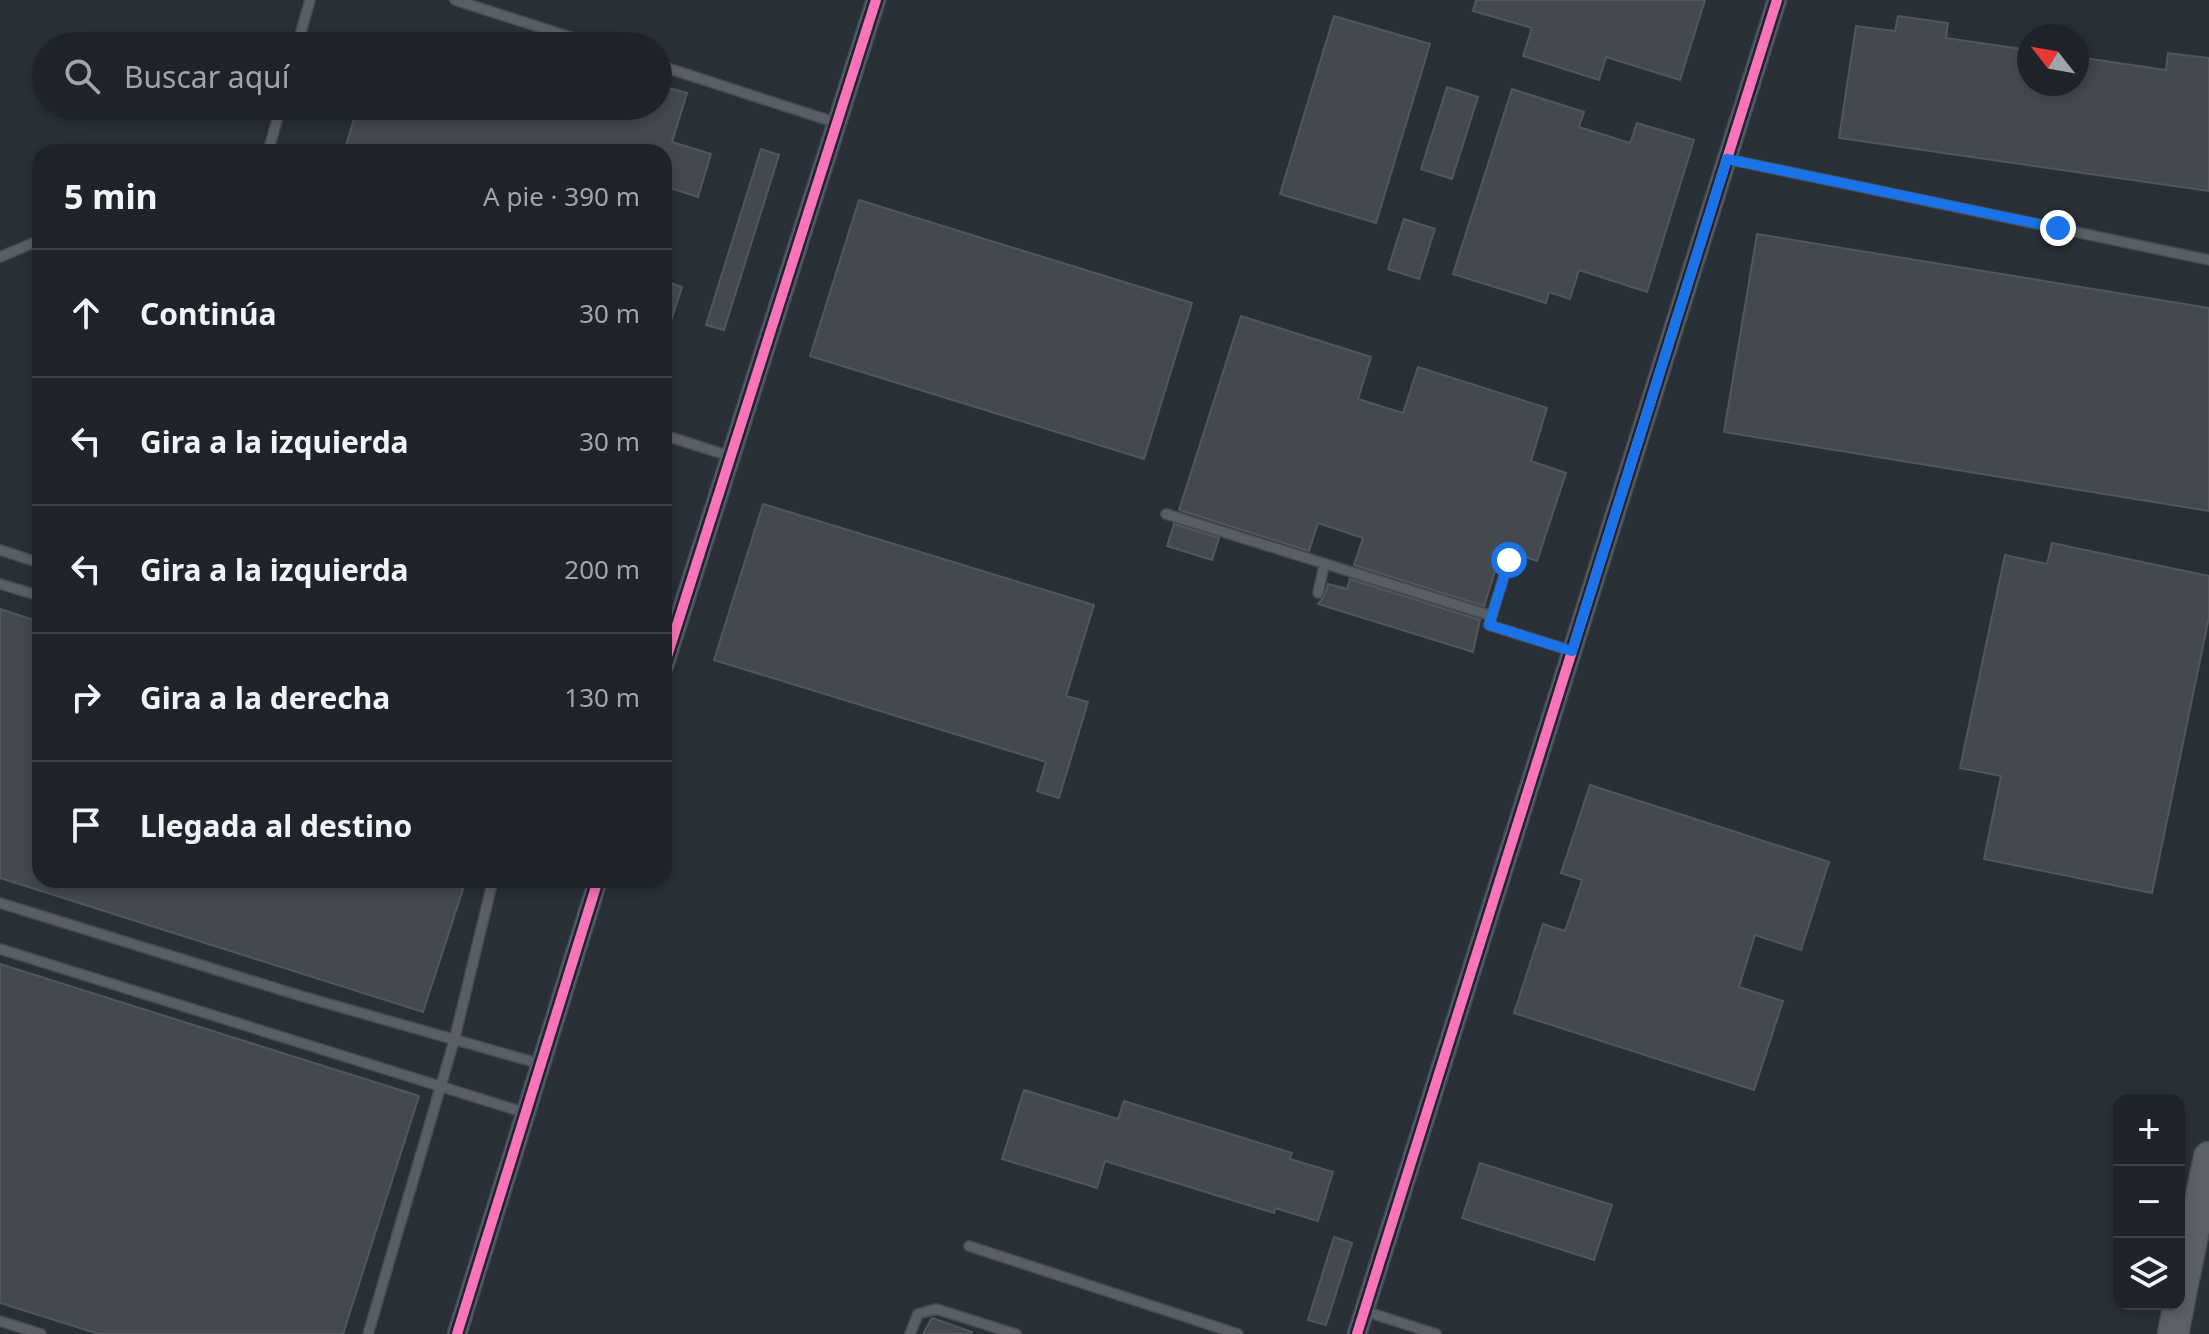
<!DOCTYPE html>
<html lang="es">
<meta charset="utf-8">
<style>
:root{--surface:#20242a;--page:#2d3036;--text:#f1f3f6;--muted:#a2a4a8;--line:#3d4147}
body{margin:0;font-family:"Noto Sans",sans-serif;background:var(--page);color:var(--text)}
.controls{position:absolute;right:24px;bottom:24px;display:grid;overflow:hidden;border-radius:16px;box-shadow:0 4px 12px #0003}
.controls button{width:72px;height:72px;display:grid;place-items:center;padding:0;border:0;border-bottom:2px solid var(--line);background:var(--surface);color:var(--text);font:40px sans-serif}
.compass{position:absolute;left:2017px;top:24px;width:72px;height:72px;border-radius:50%;background:var(--surface);box-shadow:0 4px 12px #0003;rotate:301deg}
.stop{position:absolute;width:24px;height:24px;margin:-18px;border:6px solid #1a73e8;border-radius:50%;background:#fff}
.stop.end{background:#1a73e8;border-color:#fff;box-shadow:0 2px 8px #0008}
.list{margin:0;padding:0;list-style:none}
h2{display:flex;justify-content:space-between;align-items:center;height:104px;margin:0;padding:0 32px;font-size:34px}
h2 small{font-size:26px;font-weight:400;color:var(--muted)}
.list li{display:grid;grid-template-columns:52px 1fr auto;gap:24px;align-items:center;box-sizing:border-box;height:128px;padding:0 32px;border-top:2px solid var(--line)}
.list b{display:block;font-size:30px;white-space:nowrap}
.list em{font-size:26px;font-style:normal;color:var(--muted)}
.icon{flex:none;width:44px;height:44px;fill:none;stroke:currentColor;stroke-width:2;stroke-linecap:round;stroke-linejoin:round}
.map{position:relative;flex:none;width:2209px;height:1334px;overflow:hidden}
.search{position:absolute;background:var(--surface);box-shadow:0 4px 12px #0003;left:32px;top:32px;width:640px;height:88px;display:flex;align-items:center;gap:20px;box-sizing:border-box;padding:0 28px;border-radius:44px;color:var(--muted);font-size:30px}
.panel{position:absolute;background:var(--surface);box-shadow:0 4px 12px #0003;left:32px;top:144px;width:640px;height:744px;border-radius:24px}
.map>svg:first-child{display:block}
</style>
<div class="map">
<svg width="2209" height="1334" viewBox="0 0 2209 1334">
<rect width="100%" height="100%" fill="#2a3038"/>
<path fill="#444950" stroke="#52575f" stroke-width="2" d="M1476 0H1705L1680 80 1606 57 1599 80 1523 56 1532 28 1473 11Z
M1334 16 1430 44 1376 223 1280 194Z
M1898 16 1948 23 1946 38 2029 50V84H2077V57L2166 70 2168 53 2209 58V191L1839 138 1856 26 1895 31Z
M658 85 687 93 672 142 711 154 698 197 664 186V152H344L358 106H658Z
M1447 87 1478 97 1452 179 1421 169Z
M1512 89 1584 112 1579 127 1630 143 1637 123 1694 140 1647 292 1579 270 1570 299 1549 292 1546 303 1453 274Z
M761 149 779 155 724 330 706 325Z
M859 200 1192 303 1144 459 810 356Z
M1404 219 1435 229 1419 279 1388 269Z
M1757 234 2209 308V511L1724 432Z
M664 281 682 287 667 333 664 332Z
M1241 316 1371 357 1358 399 1403 413 1418 367 1547 408 1531 461 1566 473 1537 561 1502 549 1484 606 1354 565 1363 538 1318 523 1309 551 1179 510Z
M763 504 1094 605 1066 696 1088 702 1059 798 1037 791 1046 762 714 660Z
M1174 524 1219 538 1212 560 1167 546Z
M2052 543 2209 576V617L2152 893 1984 859 2001 776 1960 768 2005 555 2047 564Z
M1350 579 1480 620 1473 652 1318 604 1325 595 1328 584 1347 589Z
M0 609 40 622V880H466L423 1012 0 878Z
M1590 785 1829 862 1801 950 1755 935 1739 987 1783 1001 1754 1090 1514 1013 1543 924 1565 931 1582 880 1561 873Z
M0 964 419 1096 343 1334H99L0 1303Z
M1024 1090 1118 1119 1124 1101 1292 1153 1290 1159 1333 1172 1318 1221 1275 1208 1274 1213 1105 1161 1097 1188 1002 1159Z
M1480 1163 1612 1205 1594 1260 1462 1218Z
M1334 1237 1352 1243 1326 1325 1308 1320Z
M932 1318 972 1332 971 1334H923Z"/>
<g fill="none" stroke-linecap="round" stroke-linejoin="round">
<g stroke="#484c53" stroke-width="12">
<path id="lane" d="M455 0 598 46
M297 46 310 0
M658 65 837 123
M268 152 281 106
M1727 159 2209 260
M0 257 40 240
M664 435 729 456
M1166 514 1492 616
M0 550 40 563
M1509 560 1489 625 1572 651
M0 584 40 596
M1318 593 1324 566
M0 903 301 996 541 1064
M0 949 526 1113
M969 1246 1238 1334
M1364 1311 1436 1334
M0 1321 41 1334
M368 1334 454 1041 493 880
M910 1334 918 1314 936 1309 1016 1334"/>
</g>
<g stroke="#484c53" stroke-width="21">
<path id="street" d="M664 666 876 0
M457 1334 598 880
M1357 1334 1777 0"/>
</g>
<g stroke="#484c55" stroke-width="33">
<path id="primary" d="M2179 1303 2209 1157
M2173 1334 2179 1304"/>
</g>
<use href="#lane" stroke="#5a5e66" stroke-width="9"/>
<use href="#street" stroke="#5a5e66" stroke-width="18"/>
<use href="#primary" stroke="#5c6168" stroke-width="30"/>
<g stroke="#1d2633" stroke-width="15">
<path id="cycleway" d="M664 666 876 0
M457 1334 598 880
M1357 1334 1777 0"/>
</g>
<use href="#cycleway" stroke="#fb73b8" stroke-width="10"/>
</g>
<g fill="none" stroke-linecap="round" stroke-linejoin="round">
<path stroke="#1a73e8" stroke-width="10" d="M1509 560 1489 625 1572 651 1727 159 2058 228"/>
</g>
</svg>
<div class="controls">
<button>+</button>
<button>−</button>
<button><svg class="icon" aria-label="layers" viewBox="0 0 24 24"><path d="M12 4l9 5-9 5-9-5zM3 14l9 5 9-5"/></svg></button>
</div>
<svg class="compass" viewBox="-18 -18 36 36"><path d="M0-13l5 13h-10z" fill="#e53935"/><path d="M0 13l5-13h-10z" fill="#a2a4a8"/></svg>
<div class="stop" style="left:1509px;top:560px"></div>
<div class="stop end" style="left:2058px;top:228px"></div>
<div class="search"><svg class="icon" aria-label="search" viewBox="0 0 24 24"><circle cx="10" cy="10" r="6"/><path d="M15 15l6 6"/></svg>Buscar aquí</div>
<section class="panel">
<h2>5 min<small>A pie · 390 m</small></h2>
<ul class="list">
<li><svg class="icon" aria-label="ahead" viewBox="0 0 24 24"><path d="M12 20V5M6 11l6-6 6 6"/></svg><div><b>Continúa</b></div><em>30 m</em></li>
<li><svg class="icon" aria-label="left" viewBox="0 0 24 24"><path d="M17 20v-9H6M10 6l-5 5 5 5"/></svg><div><b>Gira a la izquierda</b></div><em>30 m</em></li>
<li><svg class="icon" aria-label="left" viewBox="0 0 24 24"><path d="M17 20v-9H6M10 6l-5 5 5 5"/></svg><div><b>Gira a la izquierda</b></div><em>200 m</em></li>
<li><svg class="icon" aria-label="right" viewBox="0 0 24 24"><path d="M7 20v-9h11M14 6l5 5-5 5"/></svg><div><b>Gira a la derecha</b></div><em>130 m</em></li>
<li><svg class="icon" aria-label="arrive" viewBox="0 0 24 24"><path d="M6 21V4h12l-3 4 3 4H6"/></svg><div><b>Llegada al destino</b></div></li>
</ul>
</section>
</div>
